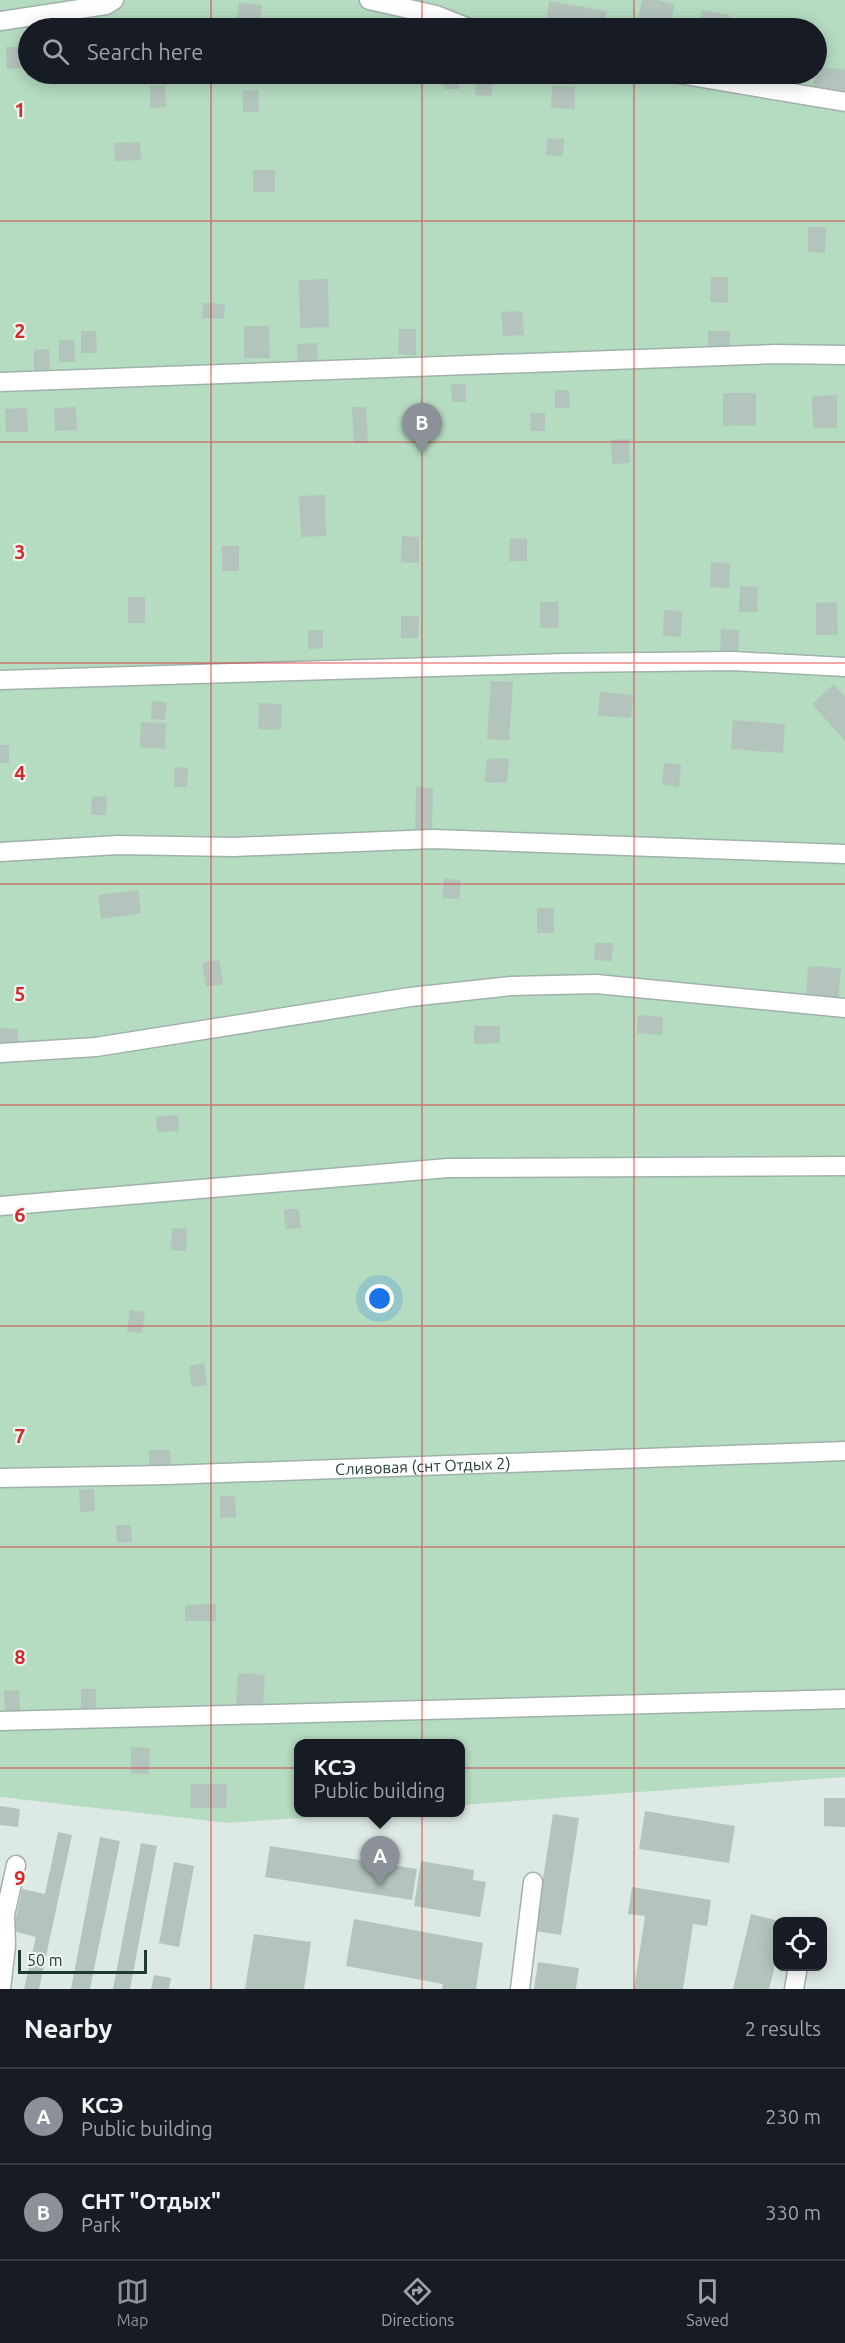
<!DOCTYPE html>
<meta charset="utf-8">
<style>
:root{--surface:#171b24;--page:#242831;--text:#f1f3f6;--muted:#9ea1a6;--line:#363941;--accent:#8c9099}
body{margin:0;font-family:Ubuntu,sans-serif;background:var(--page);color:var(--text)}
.controls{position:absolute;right:18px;bottom:18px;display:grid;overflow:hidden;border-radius:12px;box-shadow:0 3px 15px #0003}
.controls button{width:54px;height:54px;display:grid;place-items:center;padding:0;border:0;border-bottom:2px solid var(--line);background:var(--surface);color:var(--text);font:30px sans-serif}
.scale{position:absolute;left:18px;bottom:15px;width:129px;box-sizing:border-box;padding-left:6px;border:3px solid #1f3933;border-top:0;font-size:16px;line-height:21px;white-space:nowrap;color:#1f3933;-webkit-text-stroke:4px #edf6f2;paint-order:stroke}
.you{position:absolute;left:380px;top:1299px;width:21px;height:21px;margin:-15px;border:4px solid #fff;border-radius:50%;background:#1a73e8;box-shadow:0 0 0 9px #1a73e833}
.badge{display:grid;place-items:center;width:39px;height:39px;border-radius:50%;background:var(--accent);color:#fff;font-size:20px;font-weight:700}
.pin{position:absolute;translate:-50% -50px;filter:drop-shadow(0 2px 3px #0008)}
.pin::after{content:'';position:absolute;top:32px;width:21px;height:18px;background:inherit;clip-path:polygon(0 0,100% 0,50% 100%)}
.popup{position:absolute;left:294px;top:1739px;width:171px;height:78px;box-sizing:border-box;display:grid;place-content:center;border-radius:12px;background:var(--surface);filter:drop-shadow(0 2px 4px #0005);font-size:20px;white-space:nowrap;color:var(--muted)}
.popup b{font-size:22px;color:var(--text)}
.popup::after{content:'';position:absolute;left:50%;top:100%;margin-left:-12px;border:12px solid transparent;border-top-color:var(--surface)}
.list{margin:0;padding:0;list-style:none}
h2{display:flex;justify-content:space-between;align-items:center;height:78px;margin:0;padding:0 24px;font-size:26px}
h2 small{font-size:20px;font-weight:400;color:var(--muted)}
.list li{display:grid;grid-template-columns:39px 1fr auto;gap:18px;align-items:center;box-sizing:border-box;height:96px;padding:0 24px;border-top:2px solid var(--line)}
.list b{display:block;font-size:22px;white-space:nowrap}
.list p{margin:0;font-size:20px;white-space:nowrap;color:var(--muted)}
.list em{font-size:20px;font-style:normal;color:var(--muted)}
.icon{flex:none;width:33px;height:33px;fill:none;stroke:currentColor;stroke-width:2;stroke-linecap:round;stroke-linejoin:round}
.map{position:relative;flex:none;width:845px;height:1989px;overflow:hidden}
.search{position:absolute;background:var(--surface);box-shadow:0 3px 15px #0003;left:18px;right:18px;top:18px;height:66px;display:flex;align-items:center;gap:15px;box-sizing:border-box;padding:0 21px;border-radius:33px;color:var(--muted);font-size:22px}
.sheet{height:270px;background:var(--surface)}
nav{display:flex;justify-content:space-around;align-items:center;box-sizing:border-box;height:84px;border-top:2px solid var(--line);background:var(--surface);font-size:16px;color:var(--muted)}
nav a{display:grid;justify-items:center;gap:3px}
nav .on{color:var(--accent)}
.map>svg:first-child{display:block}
</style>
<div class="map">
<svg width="845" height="1989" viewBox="0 0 845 1989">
<rect width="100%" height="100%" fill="#dde9e4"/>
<path fill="#b5dbc1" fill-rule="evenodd" d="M0 0H845V1777L461 1805V1744H299V1812L370 1813 229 1823 0 1797ZM28 28H816V74H28Z"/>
<path fill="#b3c4bd" d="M642 0H657L675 4 669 28H636Z
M549 1 607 11 604 28H580L546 23Z
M239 2 262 5 260 26 236 24Z
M702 10 730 15 728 28H699Z
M216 18 217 28H187V19Z
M355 23 376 27V28H354Z
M6 47H21L22 68 7 69Z
M816 66 845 70V92L813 88Z
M443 74H459V89H444Z
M476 74H493L492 96 475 95Z
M165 85 166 107 150 108V86Z
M552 86 575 87V109L551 108Z
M258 90 259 112H243V91Z
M547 138 564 139 563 156 546 155Z
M140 142 141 160 115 161 114 143Z
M253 170H275V192H253Z
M808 227H826L825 253 808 252Z
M711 277H728V303L710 302Z
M328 279 329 327 300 328 299 280Z
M203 303 225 304 224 319 202 318Z
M522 311 524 335 503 336 501 312Z
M244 326H269L270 358H244Z
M399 329H416V355L398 354Z
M81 331H96L97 353H81Z
M708 331H730V350L708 349Z
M59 340H74L75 362H59Z
M317 343 318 363 298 364 297 344Z
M49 349 50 371 34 372V350Z
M451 384H466V402H452Z
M555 390H569L570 408H555Z
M723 393H756V425L723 426Z
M837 395V428H813L812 396Z
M76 407 77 430 55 431 54 408Z
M352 407H366L368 443H354Z
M27 408 28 432H6L5 409Z
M530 413H545V431H531Z
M629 439 630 463 612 464 611 440Z
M325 495 326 536 301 537 299 496Z
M402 536 419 537V563L401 562Z
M510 538 527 539V561H509Z
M222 546H239V571H222Z
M711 562 730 563 729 588 710 587Z
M740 586 758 587 757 612H739Z
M128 597H145V623H128Z
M540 602H558L559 628H540Z
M837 602 838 635H816V603Z
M664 610 682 611 681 637 663 636Z
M401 616H419L418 638H401Z
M721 629 739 630 738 655H720Z
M308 630H323V648L308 649Z
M491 681 513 682 509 740 487 739Z
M834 684 845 697V741L812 704Z
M600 692 633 695 631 718 598 716Z
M152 701 167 702 165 720 151 719Z
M259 703 282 704 281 730 258 729Z
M733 720 785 724 783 753 731 749Z
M141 722 166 723 165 749 140 747Z
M0 745H9V763H0Z
M487 758 509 759 507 783 485 782Z
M664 763 681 765 679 787 662 785Z
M174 767 188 768 187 787H174Z
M416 787 433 788 432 831H415Z
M92 796 107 797 106 815H91Z
M444 878 461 880 459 899 442 898Z
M138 890 141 913 101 919 98 895Z
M537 908H554V933H537Z
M595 943H613L612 961 594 960Z
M219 960 223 984 206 987 202 963Z
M808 966 841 968 838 1000 806 998Z
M638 1015 663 1017 662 1035 637 1033Z
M474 1026H500V1043L474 1044Z
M0 1028 18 1029V1046H0Z
M178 1115 179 1131 157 1132 156 1117Z
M284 1209H299L301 1228 285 1229Z
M172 1228 187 1229 186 1251 171 1250Z
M130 1310 145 1312 142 1333 127 1332Z
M204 1363 207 1385 192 1387 189 1366Z
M149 1450H170L171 1468 149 1469Z
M94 1489 95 1511 80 1512 79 1490Z
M220 1496H235L236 1517 220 1518Z
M116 1525H131L132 1542 117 1543Z
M216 1604V1621H185V1605Z
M238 1673 265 1675 263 1708 236 1706Z
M81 1689H96V1710L81 1711Z
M19 1690 20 1712H5L4 1691Z
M131 1747 150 1748 149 1774 131 1773Z
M191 1784H227L226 1808H190Z
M824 1798H845V1827L824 1826Z
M0 1806 20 1809 18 1827 0 1825Z
M645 1811 735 1826 729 1863 639 1849Z
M553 1814 579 1818 561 1935 535 1931Z
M58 1832 72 1835 39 1989H24L36 1937 13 1931 22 1889 45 1894Z
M100 1837 120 1841 90 1989H71Z
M141 1843 157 1846 130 1989H113Z
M270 1846 417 1869 412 1900 265 1877Z
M421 1861 474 1870 473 1880 486 1882 480 1917 414 1906Z
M174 1862 194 1866 179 1947 159 1943Z
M632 1887 711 1900 707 1926 693 1924 683 1989H634L645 1916 628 1914Z
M751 1914 778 1921V1954L769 1989H733Z
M354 1919 483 1943 476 1989H442L443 1984 346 1966Z
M254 1934 311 1942 304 1989H245Z
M538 1962 579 1968 576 1989H534Z
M154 1975 171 1978 169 1989H151Z"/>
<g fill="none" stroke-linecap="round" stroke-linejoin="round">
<g stroke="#a0b1ab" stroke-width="21">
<g id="minor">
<path d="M369 0 436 15 469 28"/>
<path d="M0 21 106 5 114 0"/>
<path d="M679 74 845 102"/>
<path d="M0 382 775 354 845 355"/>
<path d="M0 680 565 663 733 661 845 667"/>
<path d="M0 852 118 845 234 847 433 839 845 854"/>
<path d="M0 1053 96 1047 410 997 511 986 596 984 845 1008"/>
<path d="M0 1206 448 1168 845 1166"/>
<path id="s1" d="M0 1478 166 1475 845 1451"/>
<path d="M0 1721 845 1699"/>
<path d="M1 1989 6 1946 5 1915 16 1865"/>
<path d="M520 1989 533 1882"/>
<path d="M794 1989 798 1966"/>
</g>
</g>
<use href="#minor" stroke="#fff" stroke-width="18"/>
</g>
<path fill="none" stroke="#d62828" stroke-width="1.5" stroke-opacity="0.55" d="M211 0V28M422 0V28M634 0V28M211 74V1989M422 74V1989M634 74V1989M0 221H845M0 442H845M0 663H845M0 884H845M0 1105H845M0 1326H845M0 1547H845M0 1768H845"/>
<g text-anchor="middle" stroke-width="4.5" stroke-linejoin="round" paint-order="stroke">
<g font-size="16" fill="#1f3933" stroke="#edf6f2">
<text dy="6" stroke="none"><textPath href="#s1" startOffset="423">Сливовая (снт Отдых 2)</textPath></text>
</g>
</g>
<g font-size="20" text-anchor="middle" font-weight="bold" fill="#d62828" stroke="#edf6f2" stroke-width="4.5" stroke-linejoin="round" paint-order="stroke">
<text x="20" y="117">1</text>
<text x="20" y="338">2</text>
<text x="20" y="559">3</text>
<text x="20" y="780">4</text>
<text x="20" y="1001">5</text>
<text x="20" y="1222">6</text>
<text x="20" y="1443">7</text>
<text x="20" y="1664">8</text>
<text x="20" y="1885">9</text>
</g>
</svg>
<div class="controls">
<button><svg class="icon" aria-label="locate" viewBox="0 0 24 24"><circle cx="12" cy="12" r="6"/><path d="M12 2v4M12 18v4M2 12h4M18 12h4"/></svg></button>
</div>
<div class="scale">50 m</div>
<div class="you"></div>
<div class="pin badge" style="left:380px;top:1886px">A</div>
<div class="popup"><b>КСЭ</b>Public building</div>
<div class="pin badge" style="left:422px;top:453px">B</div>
<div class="search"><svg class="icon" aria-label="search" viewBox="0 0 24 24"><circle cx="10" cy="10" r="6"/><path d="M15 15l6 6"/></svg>Search here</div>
</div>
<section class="sheet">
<h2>Nearby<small>2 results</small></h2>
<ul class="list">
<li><span class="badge">A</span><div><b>КСЭ</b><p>Public building</p></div><em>230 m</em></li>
<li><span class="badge">B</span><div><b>СНТ &quot;Отдых&quot;</b><p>Park</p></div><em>330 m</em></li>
</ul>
</section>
<nav>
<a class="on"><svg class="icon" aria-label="map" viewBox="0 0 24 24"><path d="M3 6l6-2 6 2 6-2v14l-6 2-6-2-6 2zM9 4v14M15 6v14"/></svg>Map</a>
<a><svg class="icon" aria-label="directions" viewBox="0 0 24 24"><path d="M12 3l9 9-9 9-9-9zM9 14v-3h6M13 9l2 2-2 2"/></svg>Directions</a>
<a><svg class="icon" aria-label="saved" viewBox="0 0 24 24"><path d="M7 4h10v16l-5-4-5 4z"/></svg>Saved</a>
</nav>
